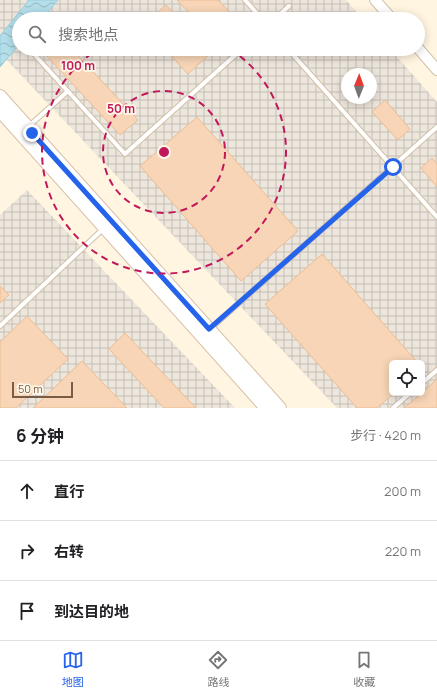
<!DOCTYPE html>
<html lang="zh">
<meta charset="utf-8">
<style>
:root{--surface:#fff;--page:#f6f6f6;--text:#202124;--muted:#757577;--line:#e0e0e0;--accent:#2563eb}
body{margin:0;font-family:Manrope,"Noto Sans SC",sans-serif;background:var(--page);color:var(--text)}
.controls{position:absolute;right:12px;bottom:12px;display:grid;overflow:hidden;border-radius:6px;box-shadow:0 2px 10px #0003}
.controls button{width:36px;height:36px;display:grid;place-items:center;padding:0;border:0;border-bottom:1px solid var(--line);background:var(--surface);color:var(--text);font:20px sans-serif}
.compass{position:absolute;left:341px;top:68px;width:36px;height:36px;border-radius:50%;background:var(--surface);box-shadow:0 2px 10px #0003;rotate:1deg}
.scale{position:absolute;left:12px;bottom:10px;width:61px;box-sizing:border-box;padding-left:4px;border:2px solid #785c45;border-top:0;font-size:11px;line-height:14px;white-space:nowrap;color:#785c45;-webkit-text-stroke:3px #fff8e9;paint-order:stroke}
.stop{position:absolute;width:12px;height:12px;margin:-9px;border:3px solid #2563eb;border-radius:50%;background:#fff}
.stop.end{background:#2563eb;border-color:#fff;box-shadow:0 1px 4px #0008}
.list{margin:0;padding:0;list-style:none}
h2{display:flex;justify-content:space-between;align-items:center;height:52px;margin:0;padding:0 16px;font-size:17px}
h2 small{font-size:13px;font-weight:400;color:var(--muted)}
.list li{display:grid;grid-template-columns:26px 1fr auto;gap:12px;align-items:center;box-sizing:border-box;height:60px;padding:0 16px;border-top:1px solid var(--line)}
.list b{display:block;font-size:15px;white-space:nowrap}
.list em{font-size:13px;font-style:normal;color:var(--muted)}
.icon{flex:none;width:22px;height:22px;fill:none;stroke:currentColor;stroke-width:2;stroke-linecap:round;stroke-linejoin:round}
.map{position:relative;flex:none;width:437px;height:408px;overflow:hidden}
.search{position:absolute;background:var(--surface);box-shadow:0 2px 10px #0003;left:12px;right:12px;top:12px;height:44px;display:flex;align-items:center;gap:10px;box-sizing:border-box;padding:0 14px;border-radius:22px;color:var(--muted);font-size:15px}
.sheet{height:232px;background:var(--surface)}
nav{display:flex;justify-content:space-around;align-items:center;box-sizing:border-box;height:56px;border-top:1px solid var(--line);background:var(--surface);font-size:11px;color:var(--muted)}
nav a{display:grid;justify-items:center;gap:2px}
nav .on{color:var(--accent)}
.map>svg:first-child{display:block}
</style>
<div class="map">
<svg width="437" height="408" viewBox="0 0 437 408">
<defs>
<pattern id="industrial-grid" width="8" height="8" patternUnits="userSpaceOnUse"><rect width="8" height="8" fill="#ede6dd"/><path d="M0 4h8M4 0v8" fill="none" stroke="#c5beb5"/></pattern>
<pattern id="water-waves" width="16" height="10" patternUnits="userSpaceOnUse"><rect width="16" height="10" fill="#b3deea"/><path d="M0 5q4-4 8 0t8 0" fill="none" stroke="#96b7bf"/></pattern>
</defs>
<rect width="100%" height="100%" fill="#fff5e1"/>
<path fill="url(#industrial-grid)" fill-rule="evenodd" d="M0 0H346L363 19H19V49H390L437 102V408H337L0 53ZM347 74H371V98H347ZM392 363H422V393H392Z
M27 190 235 408H0V215Z"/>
<path fill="url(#water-waves)" stroke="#99cddd" d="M29 0H58L42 19H19V45L0 67V36Z"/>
<path fill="#f7d5b6" stroke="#ebbd94" d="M177 0H218L236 19H195Z
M166 5 179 19H150Z
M48 49H72L138 120 120 135 44 53Z
M165 49H207L211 53 188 74Z
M385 100 410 129 398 140 372 112Z
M197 117 298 231 241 281 140 166Z
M432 158 437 164V187L421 168Z
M322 254 418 363H392V393H394L377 408H357L265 304Z
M0 286 9 295 0 303Z
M27 316 68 359 16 408H0V342Z
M125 333 196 408H164L109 349Z
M82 361 127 408H33Z
M437 379V408H404L422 393Z"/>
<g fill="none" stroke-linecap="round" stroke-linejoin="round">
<g stroke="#d3c0a9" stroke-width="6">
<path id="service" d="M245 0 262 19
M275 19 289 6
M288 49 437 217
M34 54 125 154 242 49
M29 126 68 91
M0 326 104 228
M210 329 437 127
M422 383 437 370
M393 408 410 393"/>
</g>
<g stroke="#d3c0a9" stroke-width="12">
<path id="tertiary" d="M375 0 392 19
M418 48 437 70"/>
</g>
<g stroke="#d6c0a6" stroke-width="14">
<path id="secondary" d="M0 96 280 408
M0 111 266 408"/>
</g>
<use href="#service" stroke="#fff" stroke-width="4"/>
<use href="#tertiary" stroke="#fff" stroke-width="10"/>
<use href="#secondary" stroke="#fff" stroke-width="12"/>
</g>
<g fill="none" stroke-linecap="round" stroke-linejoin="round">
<path stroke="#2563eb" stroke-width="5" d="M32 133 209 329 393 167"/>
</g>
<g fill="none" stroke="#c2185b" stroke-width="2" stroke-dasharray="7 5">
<circle cx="164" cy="152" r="61"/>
<path d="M230 49A122 122 0 1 1 98 49"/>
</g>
<circle cx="164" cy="152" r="6" fill="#c2185b" stroke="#fff8e9" stroke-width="2"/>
<g font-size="12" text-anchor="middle" font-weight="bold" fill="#c2185b" stroke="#fff8e9" stroke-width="3.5" stroke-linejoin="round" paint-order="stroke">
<text x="78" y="70">100 m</text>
<text x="121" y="113">50 m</text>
</g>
</svg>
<div class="controls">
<button><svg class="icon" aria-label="locate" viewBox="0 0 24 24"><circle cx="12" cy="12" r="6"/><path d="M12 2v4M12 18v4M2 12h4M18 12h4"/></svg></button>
</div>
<svg class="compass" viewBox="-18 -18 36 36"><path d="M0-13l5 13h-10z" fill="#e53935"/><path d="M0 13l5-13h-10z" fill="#757577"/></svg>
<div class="scale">50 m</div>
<div class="stop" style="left:393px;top:167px"></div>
<div class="stop end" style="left:32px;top:133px"></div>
<div class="search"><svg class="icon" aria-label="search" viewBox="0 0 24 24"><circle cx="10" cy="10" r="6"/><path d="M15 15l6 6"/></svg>搜索地点</div>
</div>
<section class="sheet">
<h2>6 分钟<small>步行 · 420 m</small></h2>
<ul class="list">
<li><svg class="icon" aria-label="ahead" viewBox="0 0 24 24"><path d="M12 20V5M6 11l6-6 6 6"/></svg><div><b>直行</b></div><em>200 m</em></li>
<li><svg class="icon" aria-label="right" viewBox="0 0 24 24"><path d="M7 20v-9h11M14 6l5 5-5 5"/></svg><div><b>右转</b></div><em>220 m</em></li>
<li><svg class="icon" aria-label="arrive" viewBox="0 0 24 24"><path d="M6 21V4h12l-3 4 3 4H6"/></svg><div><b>到达目的地</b></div></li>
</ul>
</section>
<nav>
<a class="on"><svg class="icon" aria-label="map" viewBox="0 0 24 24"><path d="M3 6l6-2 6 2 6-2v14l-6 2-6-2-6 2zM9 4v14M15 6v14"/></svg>地图</a>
<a><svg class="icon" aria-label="directions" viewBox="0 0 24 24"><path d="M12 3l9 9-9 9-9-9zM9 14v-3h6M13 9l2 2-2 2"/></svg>路线</a>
<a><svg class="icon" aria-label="saved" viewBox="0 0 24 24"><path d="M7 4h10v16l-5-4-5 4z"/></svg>收藏</a>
</nav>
